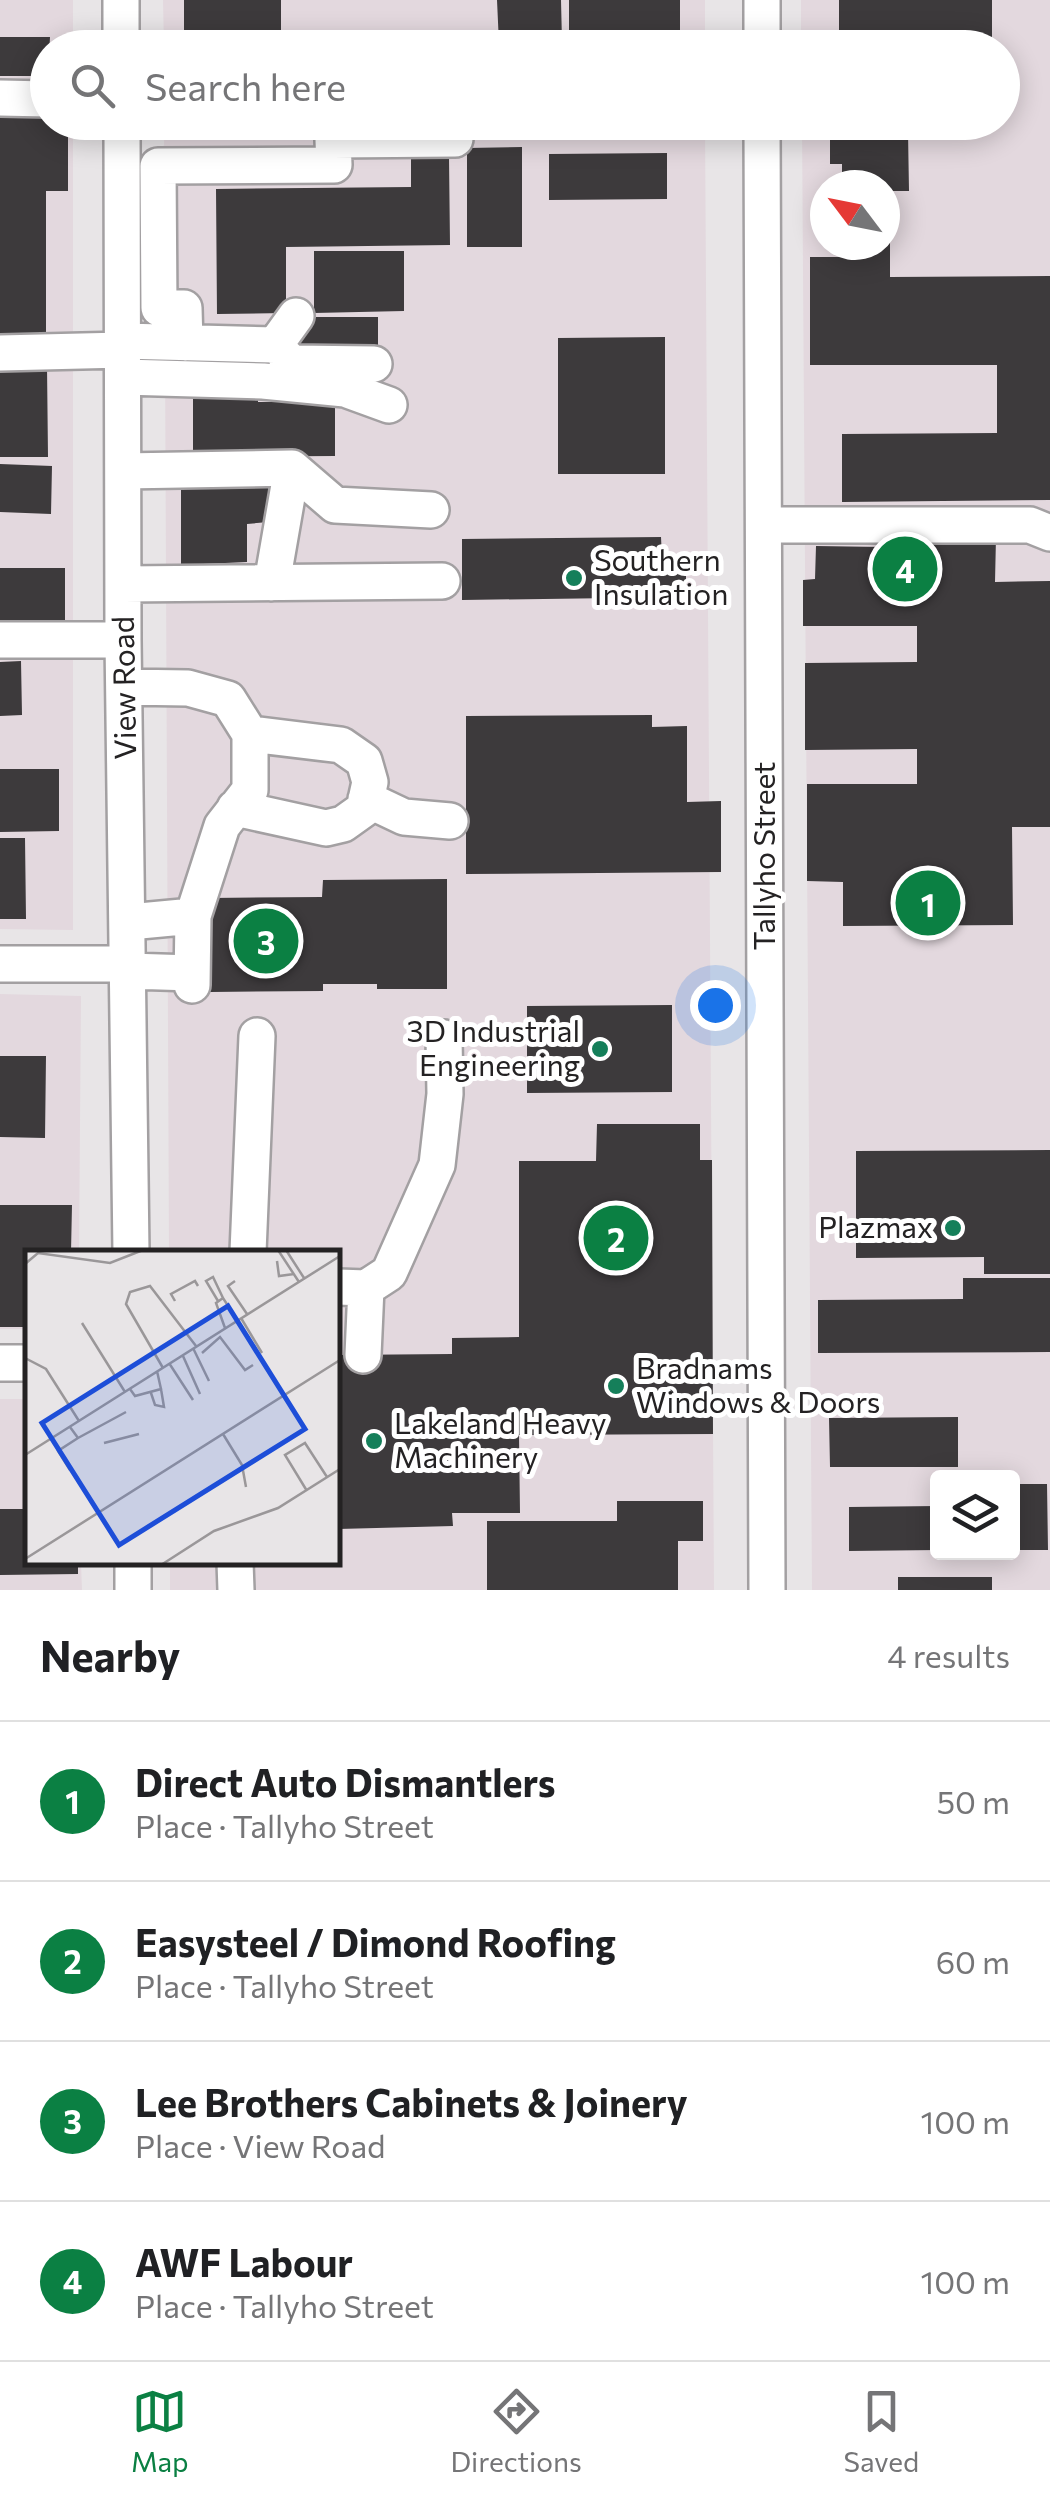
<!DOCTYPE html>
<meta charset="utf-8">
<style>
:root{--surface:#fff;--page:#f2f2f2;--text:#202124;--muted:#757577;--line:#e0e0e0;--accent:#0b8043}
body{margin:0;font-family:Commissioner,sans-serif;background:var(--page);color:var(--text)}
.controls{position:absolute;right:30px;bottom:30px;display:grid;overflow:hidden;border-radius:10px;box-shadow:0 5px 25px #0003}
.controls button{width:90px;height:90px;display:grid;place-items:center;padding:0;border:0;border-bottom:2px solid var(--line);background:var(--surface);color:var(--text);font:50px sans-serif}
.compass{position:absolute;left:810px;top:170px;width:90px;height:90px;border-radius:50%;background:var(--surface);box-shadow:0 5px 25px #0003;rotate:302deg}
.you{position:absolute;left:715px;top:1005px;width:35px;height:35px;margin:-25px;border:8px solid #fff;border-radius:50%;background:#1a73e8;box-shadow:0 0 0 15px #1a73e833}
.badge{display:grid;place-items:center;width:65px;height:65px;border-radius:50%;background:var(--accent);color:#fff;font-size:32px;font-weight:700}
.pin{position:absolute;translate:-50% -50%;border:5px solid #fff;box-shadow:0 2px 10px #0006}
.list{margin:0;padding:0;list-style:none}
h2{display:flex;justify-content:space-between;align-items:center;height:130px;margin:0;padding:0 40px;font-size:42px}
h2 small{font-size:32px;font-weight:400;color:var(--muted)}
.list li{display:grid;grid-template-columns:65px 1fr auto;gap:30px;align-items:center;box-sizing:border-box;height:160px;padding:0 40px;border-top:2px solid var(--line)}
.list b{display:block;font-size:38px;white-space:nowrap}
.list p{margin:0;font-size:32px;white-space:nowrap;color:var(--muted)}
.list em{font-size:32px;font-style:normal;color:var(--muted)}
.icon{flex:none;width:55px;height:55px;fill:none;stroke:currentColor;stroke-width:2;stroke-linecap:round;stroke-linejoin:round}
.map{position:relative;flex:none;width:1050px;height:1590px;overflow:hidden}
.search{position:absolute;background:var(--surface);box-shadow:0 5px 25px #0003;left:30px;right:30px;top:30px;height:110px;display:flex;align-items:center;gap:25px;box-sizing:border-box;padding:0 35px;border-radius:55px;color:var(--muted);font-size:38px}
.sheet{height:770px;background:var(--surface)}
nav{display:flex;justify-content:space-around;align-items:center;box-sizing:border-box;height:140px;border-top:2px solid var(--line);background:var(--surface);font-size:28px;color:var(--muted)}
nav a{display:grid;justify-items:center;gap:5px}
nav .on{color:var(--accent)}
.map>svg:first-child{display:block}
</style>
<div class="map">
<svg width="1050" height="1590" viewBox="0 0 1050 1590">
<rect width="100%" height="100%" fill="#e8e5e7"/>
<path fill="#e3d8de" fill-rule="evenodd" d="M0 0H73V47L48 48V122L73 123V930L0 929Z
M163 0H705V47H164Z
M801 0H1050V1590H812L802 123 1002 122V48L801 47ZM825 185H885V245H825ZM938 1478H1012V1552H938Z
M164 123H705L714 1590H170V1563L338 1562V1252H169Z
M0 994 81 996 79 1252H28L27 1329H0Z
M0 1399H27L28 1562 81 1563 82 1590H0Z"/>
<path fill="#3d3a3c" d="M184 0H281V48H184Z
M497 0H561L562 42 499 44Z
M569 0H680V43L569 44Z
M839 0H992V43L839 44Z
M0 37H50L48 76H0Z
M0 117H48V122H68V191H46V339L0 340Z
M601 122H689V128L601 129Z
M830 122H866V133L908 132 909 191H885V185H842V164H830Z
M522 147V247H467V148Z
M667 153V199L549 200V154Z
M449 157 450 245 286 247V313L217 314 216 189 411 187V158Z
M885 223H890V277L1050 276V500L842 502V434L997 433V365H810V257H853V245H885Z
M314 251H404V311L314 313Z
M316 317H378V356L297 355V339Z
M665 337V474H558V338Z
M0 366H47L48 457H0Z
M258 389V402H335V456L193 457V390Z
M0 464 52 466 51 514 0 512Z
M268 483V522L247 524V562L181 565V485Z
M882 535 996 537 995 582 1050 581V827H1012L1013 925 843 926V882L807 881V784H917V749L805 750V663L917 662V626H803V580L815 579 816 546 882 547Z
M661 537 662 558H686V597L462 600V539Z
M0 568H65V623H0Z
M21 661 22 715 0 716V662Z
M652 715V727L687 726V802L721 801V872L466 874V716Z
M0 769H59V831L0 832Z
M0 838H25L26 919H0Z
M447 879V989H377V984H323V991L210 992V898L322 897 323 880Z
M672 1005V1092L527 1093V1006Z
M0 1056H46L45 1138 0 1137Z
M597 1124H700V1160H712L713 1434 519 1435 520 1513H452L453 1526 338 1529V1355L452 1354V1338L519 1337V1161H596Z
M1050 1150V1274H984V1257L856 1258V1151Z
M0 1205H72L71 1252H28V1327H0Z
M963 1278H1050V1352L818 1353V1300L963 1299Z
M958 1417V1467H830L829 1418Z
M1012 1484H1047L1048 1550H1012Z
M617 1501H703V1541H678V1590H487V1521H617Z
M938 1506V1550L849 1551V1507Z
M0 1509H28V1562H78V1574L0 1575Z
M898 1577H992V1590H898Z"/>
<g fill="none" stroke-linecap="round" stroke-linejoin="round">
<g stroke="#a3a0a2" stroke-width="40">
<path id="minor" d="M121 0V48
M762 0V48
M0 98 48 99
M122 122 123 640 131 1252
M762 122 767 1590
M123 341 275 345 296 316
M185 343 184 308H159L158 166 334 165 333 140 455 139V122
M0 353 123 350
M286 357 292 363 374 364
M123 377 263 381 345 389 389 405
M123 471 292 468 335 505 431 510
M764 525H1030L1050 533
M272 583 292 468
M124 584 442 581
M0 640H123
M124 687 188 688 228 699 250 734V790L222 826 193 916 129 922
M366 799 404 817 450 821
M235 808 326 828 343 824 364 809 370 782 364 761 341 745 250 734
M0 964H129
M129 971 192 973
M192 985 193 916
M248 1252 257 1036
M338 1287 366 1288 363 1355
M366 1288 389 1273 437 1165 445 1094 444 1038
M0 1363H28
M133 1562V1590
M235 1562 236 1590"/>
</g>
<use href="#minor" stroke="#fff" stroke-width="35"/>
</g>
<g fill="#157f5a" stroke="#fff" stroke-width="4">
<circle cx="574" cy="578" r="10"/>
<circle cx="600" cy="1049" r="10"/>
<circle cx="953" cy="1228" r="10"/>
<circle cx="616" cy="1386" r="10"/>
<circle cx="374" cy="1441" r="10"/>
</g>
<g text-anchor="middle" stroke-width="10" stroke-linejoin="round" paint-order="stroke">
<g font-size="30" fill="#242223" stroke="#fff" text-anchor="start">
<text x="594" y="571">Southern<tspan x="594" dy="34">Insulation</tspan></text>
<text x="580" y="1042" text-anchor="end">3D Industrial<tspan x="580" dy="34">Engineering</tspan></text>
<text x="933" y="1238" text-anchor="end">Plazmax</text>
<text x="636" y="1379">Bradnams<tspan x="636" dy="34">Windows &amp; Doors</tspan></text>
<text x="394" y="1434">Lakeland Heavy<tspan x="394" dy="34">Machinery</tspan></text>
</g>
<g font-size="30" fill="#242223" stroke="#fff">
<text transform="translate(125 688) rotate(-91)" y="10">View Road</text>
<text transform="translate(765 856) rotate(-90)" y="10">Tallyho Street</text>
</g>
</g>
<g transform="translate(25 1250)">
<rect width="315" height="315" fill="#e8e5e7"/>
<path fill="none" stroke="#9a9799" stroke-width="2.5" d="M253 0 274 32M261 0 279 28M252 11 254 26 269 24M0 14 13 3 85 13 118 0M210 31 203 36 222 64M150 51 146 44 170 31 173 36M193 51 181 31 188 27 198 48M216 68 237 103M57 73 100 142M200 78 191 53 198 48 207 62M168 98 184 131M177 103 195 87 220 120 228 115M158 106 175 144M0 108 21 119 54 171M144 113 168 150M138 118 101 54 105 42 125 36 171 96M105 139 110 146 136 139 132 121M126 143 130 155 139 157 136 139M198 184 217 215 221 237M53 188 101 162M79 193 114 184M0 205 315 6M45 220 33 201 53 188 45 177M282 241 260 205 280 193 302 227M0 309 315 110M136 315 189 281 253 258 315 219"/>
<path fill="#1d4ed8" fill-opacity="0.15" stroke="#1d4ed8" stroke-width="5" d="M203 56 280 179 94 295 17 173Z"/>
<rect width="315" height="315" fill="none" stroke="#242223" stroke-width="5"/>
</g>
</svg>
<div class="controls">
<button><svg class="icon" aria-label="layers" viewBox="0 0 24 24"><path d="M12 4l9 5-9 5-9-5zM3 14l9 5 9-5"/></svg></button>
</div>
<svg class="compass" viewBox="-18 -18 36 36"><path d="M0-13l5 13h-10z" fill="#e53935"/><path d="M0 13l5-13h-10z" fill="#757577"/></svg>
<div class="you"></div>
<div class="pin badge" style="left:928px;top:903px">1</div>
<div class="pin badge" style="left:616px;top:1238px">2</div>
<div class="pin badge" style="left:266px;top:941px">3</div>
<div class="pin badge" style="left:905px;top:569px">4</div>
<div class="search"><svg class="icon" aria-label="search" viewBox="0 0 24 24"><circle cx="10" cy="10" r="6"/><path d="M15 15l6 6"/></svg>Search here</div>
</div>
<section class="sheet">
<h2>Nearby<small>4 results</small></h2>
<ul class="list">
<li><span class="badge">1</span><div><b>Direct Auto Dismantlers</b><p>Place · Tallyho Street</p></div><em>50 m</em></li>
<li><span class="badge">2</span><div><b>Easysteel / Dimond Roofing</b><p>Place · Tallyho Street</p></div><em>60 m</em></li>
<li><span class="badge">3</span><div><b>Lee Brothers Cabinets &amp; Joinery</b><p>Place · View Road</p></div><em>100 m</em></li>
<li><span class="badge">4</span><div><b>AWF Labour</b><p>Place · Tallyho Street</p></div><em>100 m</em></li>
</ul>
</section>
<nav>
<a class="on"><svg class="icon" aria-label="map" viewBox="0 0 24 24"><path d="M3 6l6-2 6 2 6-2v14l-6 2-6-2-6 2zM9 4v14M15 6v14"/></svg>Map</a>
<a><svg class="icon" aria-label="directions" viewBox="0 0 24 24"><path d="M12 3l9 9-9 9-9-9zM9 14v-3h6M13 9l2 2-2 2"/></svg>Directions</a>
<a><svg class="icon" aria-label="saved" viewBox="0 0 24 24"><path d="M7 4h10v16l-5-4-5 4z"/></svg>Saved</a>
</nav>
